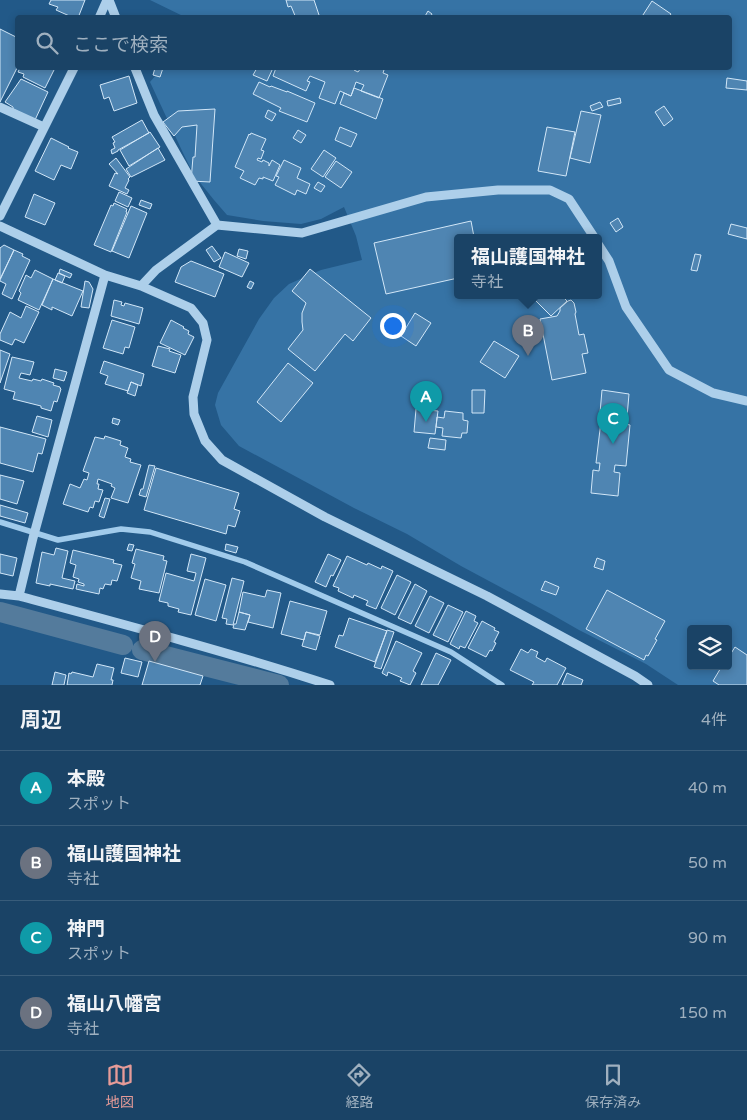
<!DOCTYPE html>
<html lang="ja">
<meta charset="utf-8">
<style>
:root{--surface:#1a4366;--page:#234a6c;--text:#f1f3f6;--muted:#9fb0bf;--line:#385c7a;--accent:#e69b98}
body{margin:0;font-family:"Varela Round","Noto Sans JP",sans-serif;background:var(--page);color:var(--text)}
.controls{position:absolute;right:15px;bottom:15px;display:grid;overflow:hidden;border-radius:5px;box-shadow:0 2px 8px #0003}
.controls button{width:45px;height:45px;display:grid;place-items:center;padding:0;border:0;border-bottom:1px solid var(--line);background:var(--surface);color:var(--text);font:25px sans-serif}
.you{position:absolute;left:392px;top:325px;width:18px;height:18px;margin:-12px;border:4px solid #fff;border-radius:50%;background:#1a73e8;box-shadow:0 0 0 8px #1a73e833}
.badge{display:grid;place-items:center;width:32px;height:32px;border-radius:50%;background:var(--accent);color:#fff;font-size:16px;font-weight:700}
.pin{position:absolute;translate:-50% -41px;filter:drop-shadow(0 1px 2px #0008)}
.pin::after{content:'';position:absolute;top:26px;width:18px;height:15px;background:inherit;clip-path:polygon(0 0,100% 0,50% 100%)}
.popup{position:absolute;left:454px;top:234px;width:148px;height:65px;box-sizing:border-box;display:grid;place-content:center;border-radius:5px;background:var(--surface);filter:drop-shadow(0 1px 4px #0005);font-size:16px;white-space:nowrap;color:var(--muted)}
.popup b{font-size:19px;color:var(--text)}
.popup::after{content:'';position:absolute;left:50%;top:100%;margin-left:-10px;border:10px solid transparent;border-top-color:var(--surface)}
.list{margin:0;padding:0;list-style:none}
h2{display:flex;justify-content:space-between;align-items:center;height:65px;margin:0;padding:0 20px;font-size:21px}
h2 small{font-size:16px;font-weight:400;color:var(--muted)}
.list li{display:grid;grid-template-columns:32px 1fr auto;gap:15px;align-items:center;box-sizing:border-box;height:75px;padding:0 20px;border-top:1px solid var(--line)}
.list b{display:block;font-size:19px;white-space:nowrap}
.list p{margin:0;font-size:16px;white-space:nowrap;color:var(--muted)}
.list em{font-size:16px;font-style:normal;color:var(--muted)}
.icon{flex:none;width:28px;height:28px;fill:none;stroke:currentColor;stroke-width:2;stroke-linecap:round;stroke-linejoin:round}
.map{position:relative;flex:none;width:747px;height:685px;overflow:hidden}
.search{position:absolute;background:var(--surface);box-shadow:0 2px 8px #0003;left:15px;right:15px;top:15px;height:55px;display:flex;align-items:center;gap:12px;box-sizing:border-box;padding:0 18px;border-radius:5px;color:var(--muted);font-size:19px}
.sheet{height:365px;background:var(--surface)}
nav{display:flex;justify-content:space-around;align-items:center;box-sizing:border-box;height:70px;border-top:1px solid var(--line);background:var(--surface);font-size:14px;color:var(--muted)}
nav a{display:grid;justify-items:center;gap:2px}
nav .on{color:var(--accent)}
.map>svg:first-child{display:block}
</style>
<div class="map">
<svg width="747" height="685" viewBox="0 0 747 685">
<rect width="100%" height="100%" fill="#225988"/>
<path fill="#3673a5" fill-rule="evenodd" d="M150 0H747V685H678L646 664 579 630 551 614 461 566 407 534 354 508 239 446 221 425 215 405 218 393 259 319 274 298 289 284 321 270 362 260 356 236 344 207 321 219 301 224 263 221 227 215 214 200 194 175 184 155 150 82 162 68H730V18H187ZM458 237H598V295H458ZM691 629H728V666H691Z"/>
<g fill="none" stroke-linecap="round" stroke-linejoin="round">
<path stroke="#a1cbeb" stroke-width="5.5" d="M0 522 58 540 121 529 150 532 245 562 451 652 502 685"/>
<path stroke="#547b9c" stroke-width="20" d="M0 612 123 645
M142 650 279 685"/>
</g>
<path fill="#4f85b2" stroke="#d2e7f8" d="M51 0H85L78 18H74L56 10 58 7 49 4Z
M286 0H314L320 18H296L291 6 288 7Z
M652 1 671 14 668 18H641Z
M428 11 432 14 430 18H424Z
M0 29 18 38V66L0 102Z
M20 68H55L45 88 23 77 24 74 18 72Z
M155 68H163L160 77 153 75Z
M257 68H273L267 81 253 75Z
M276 68H355L354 70 358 72 361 68H378L384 70 383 73 388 75 379 98 361 91 364 85 356 82 351 96 340 91 335 104 319 98 325 82 310 76 307 81 310 82 306 91 273 76Z
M129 76 137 103 114 111 109 97 104 99 100 85Z
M727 78 747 81V90L726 88Z
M21 79 48 92 35 120 13 109V107L5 102Z
M259 82 270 87 271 86 287 92V91L315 103 307 122 279 111 281 108 253 94Z
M354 88 383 99 376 119 340 104 344 93 351 96Z
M620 98 621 103 608 106 607 101Z
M600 102 603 107 592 111 590 106Z
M664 106 673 119 664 126 655 112Z
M215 109 210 182 191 181 193 157H195L197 125 182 127 174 136 163 122 178 111Z
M268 110 276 114 272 121 265 117Z
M581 111 601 115 590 163 570 158Z
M142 120 149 133 118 150V151L112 154 111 150 115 148 113 143 115 142 112 137Z
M340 127 357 134 351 147 335 140Z
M547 127 575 132 566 176 538 171Z
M298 130 306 135 301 143 293 138Z
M150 132 160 147 129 166 120 150Z
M251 133 266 139 261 150 264 151 261 159 258 158 257 160 262 162 263 160 269 163V166L272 160 280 165 273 181 263 177V179L259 178 255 185 240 178 244 171 235 167 249 134 250 135Z
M51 138 69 147 68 148 78 152 71 169 61 165 54 180 35 171Z
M158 148 165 160 131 177 126 169Z
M324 150 336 158 323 177 311 169Z
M116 158 130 177 128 179 129 180 125 188 129 190 127 194 109 186 115 173 118 174 109 164Z
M284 160 301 168 297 178 310 184 306 194 297 190 295 195 275 185 279 177 276 176Z
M336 161 352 172 341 188 325 177Z
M318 182 325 186 321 192 314 188Z
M119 192 132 198 128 207 115 201Z
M34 194 55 203 45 225 25 217Z
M141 200 152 204 150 209 139 205Z
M114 203 127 209 126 212H127L111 252 94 245 111 205 113 206Z
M131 206 147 213 129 258 112 251Z
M618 218 623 227 616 232 610 223Z
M471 221 474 237H458V278L386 294 374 243Z
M731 224 747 228V239L728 234Z
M515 235V237H501V236Z
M4 245 14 250 0 279V248Z
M212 246 221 258 214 262 206 250Z
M239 249 248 251 246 259 237 256Z
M14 250 23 254 22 256 30 260 12 299 2 294 6 284 0 281V280Z
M225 252 249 263 242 277 219 267Z
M695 254 701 255 697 271 691 270Z
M191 261 224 274 215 297 175 282 181 267Z
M60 269 72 274 70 278 59 273Z
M310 269 371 318 353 341 345 334 315 371 288 349 303 330 302 322V313L306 303 292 291Z
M35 270 53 279 39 310 18 300 21 293 19 291 26 275 31 278Z
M58 273 65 276 62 283 55 280Z
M53 279 83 291 72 316 52 307V310L42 305Z
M85 281 89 282 93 289 89 308 81 307Z
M250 281 254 283 251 289 247 287Z
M533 295H561L567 301 551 316 531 296Z
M114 300 122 302 121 305 124 306 125 303 143 308 139 324 111 316Z
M571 300 574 303 576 312 575 314 579 335 584 334 588 353 582 354 586 373 552 380 540 319 557 316 560 311V308L568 301Z
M26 306 39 312 24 343 15 339 12 345 0 340V334L10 312 21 318Z
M415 313 431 323 416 346 401 336Z
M112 320 135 327 129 348 125 347 123 354 103 348Z
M171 320 184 327 183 328 189 331 188 334 194 337 185 355 160 343Z
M494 341 519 356 505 378 480 362Z
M158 346 170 349 169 351 181 355 175 373 152 366Z
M0 350 10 354 0 383Z
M12 357 34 362 30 375 21 373 19 378 32 381 33 379 41 381 42 379 54 383 53 385 60 387V388L61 389 57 402 54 401 51 411 41 408V406L13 399 15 392 4 389Z
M104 361 144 374 141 386 131 382 128 391 105 384 108 376 100 373Z
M288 363 313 383 281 422 257 402Z
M55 369 67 372 64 381 53 378Z
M131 382 138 385 135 396 127 393Z
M472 390H485L484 413H472Z
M602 390 629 394 627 417 620 416V423L630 425 626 466 615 465 614 472 620 473 618 496 591 493 593 470 599 471 600 463H596L601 421 604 422 605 414 600 413Z
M416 409 438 411 435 434 414 432Z
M445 411 463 413V420L468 421 467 433H462L461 438 442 436 443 428 436 427 437 417 444 418Z
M37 416 52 420 48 437 32 432Z
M113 418 120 420 118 425 112 423Z
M0 427 46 439 42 454 38 453 33 472 0 463Z
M105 436 121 441 120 445 128 448 125 457 131 459 130 462 141 465 128 503 111 498 115 488 111 486 112 484 98 479 97 484H99L98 489 103 490 99 502 95 501 93 508 90 507 88 512 63 504 70 484 80 488 84 479 87 480 89 473 83 471 95 437 104 439Z
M430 438 446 440 445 450 428 448Z
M149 465 155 466 146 497 139 495 141 489H143Z
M156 468 239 493 234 509 240 511 235 527 228 525 226 534 144 510Z
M0 475 24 481 17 504 0 499Z
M105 498 110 499 104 518 99 516Z
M0 505 28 513 25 523 0 516Z
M129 544 134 545 132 551 127 550Z
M226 544 238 547 236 553 225 550Z
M56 548 68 551 62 578 75 581 73 589 50 584V586L36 583 42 552 54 555Z
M136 549 164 556 163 560 167 561 159 593 139 589 141 581 131 578 135 564 132 563Z
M73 550 114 560 113 563 122 565 117 581 112 580 111 585 105 584 103 589 100 588 99 594 76 589 77 584 84 586V584L78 582 79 579 73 577 76 565 70 563Z
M0 554 17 558 13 576 0 573Z
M191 554 206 558 191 615 178 612 179 609 168 606V603L159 601 166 573 194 581 196 573 187 571Z
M328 554 341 560 333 576 331 575 326 587 315 582Z
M347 556 367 565 368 563 381 569 382 566 393 571 376 609 366 605 368 601 354 595 353 598 338 591 339 588 333 586Z
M597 558 605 561 603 570 594 567Z
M397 575 411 582 395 615 381 608Z
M232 578 244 581 233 625 226 624 227 619 222 618Z
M205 579 226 585 216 621 195 615Z
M545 581 559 587 556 595 541 590Z
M415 584 427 591 411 624 398 618Z
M267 590 281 593 273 628 248 622 250 615 239 612 243 592 265 597Z
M607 590 665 621 655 639 657 640 648 656 646 655 644 660 586 629Z
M430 596 444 603 429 633 415 626Z
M290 601 327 611 320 635 306 632 304 640 281 634Z
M448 605 463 612 448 642 433 635Z
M466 611 476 616 474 621 478 623 465 648 460 646 459 649 450 644Z
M239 612 250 615 245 630 233 628 234 624H236Z
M349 618 387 631 375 662 335 647 339 635 343 636Z
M482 621 495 628 494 630 499 632 494 642 496 643 492 651 490 650 486 657 468 648Z
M387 630 394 632 381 669 374 667Z
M306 632 320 636 316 650 302 646Z
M396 641 422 653 413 671 416 673 410 685 400 681 402 678 388 672 387 676 382 673Z
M735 647 747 655V685H719L713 681 722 666H728V654L730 655Z
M521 649 528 653 531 649 538 652 536 657 545 662 547 658 566 668 557 685H532L534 682 510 670Z
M436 653 451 660 438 685H421Z
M125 658 142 662 138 677 121 673Z
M149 661 203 676 200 685H142Z
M97 664 114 668 111 680H113L112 685H67L69 673 71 674 72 672 93 677Z
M55 672 66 675 64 685H52Z
M567 673 583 680 581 685H562Z"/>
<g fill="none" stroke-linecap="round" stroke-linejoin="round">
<path stroke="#adcfea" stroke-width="9" d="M109 0 116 18
M99 18 107 0
M135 68 154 115 217 225
M0 107 44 127
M0 216 74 68
M0 226 105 275 141 286 191 308 203 323 207 340 193 397 194 414 205 441 222 460 325 517 487 596 635 676 648 685
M598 244 609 261 626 307 669 370 713 393 747 401
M141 286 156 270 217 225 302 233 426 197 498 190H550L569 199 594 237
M0 594 19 596C123 624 228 652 330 685
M19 596 33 538 105 275"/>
</g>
</svg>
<div class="controls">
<button><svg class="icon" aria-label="layers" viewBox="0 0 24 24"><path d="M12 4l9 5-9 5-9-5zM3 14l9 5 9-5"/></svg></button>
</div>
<div class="you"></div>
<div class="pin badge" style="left:426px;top:422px;background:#0f9aa8">A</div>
<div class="pin badge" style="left:528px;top:356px;background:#6b7280">B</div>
<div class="popup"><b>福山護国神社</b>寺社</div>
<div class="pin badge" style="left:613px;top:444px;background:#0f9aa8">C</div>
<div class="pin badge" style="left:155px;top:662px;background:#6b7280">D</div>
<div class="search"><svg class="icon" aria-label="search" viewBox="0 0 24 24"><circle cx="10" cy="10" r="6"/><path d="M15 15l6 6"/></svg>ここで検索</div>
</div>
<section class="sheet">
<h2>周辺<small>4件</small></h2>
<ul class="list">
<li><span class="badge" style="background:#0f9aa8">A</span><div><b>本殿</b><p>スポット</p></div><em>40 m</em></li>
<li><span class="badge" style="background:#6b7280">B</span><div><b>福山護国神社</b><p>寺社</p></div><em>50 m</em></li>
<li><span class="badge" style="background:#0f9aa8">C</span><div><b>神門</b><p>スポット</p></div><em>90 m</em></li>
<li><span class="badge" style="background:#6b7280">D</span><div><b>福山八幡宮</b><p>寺社</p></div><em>150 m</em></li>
</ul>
</section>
<nav>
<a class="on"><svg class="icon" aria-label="map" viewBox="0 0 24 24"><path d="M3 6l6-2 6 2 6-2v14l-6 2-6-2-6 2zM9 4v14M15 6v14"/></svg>地図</a>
<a><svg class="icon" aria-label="directions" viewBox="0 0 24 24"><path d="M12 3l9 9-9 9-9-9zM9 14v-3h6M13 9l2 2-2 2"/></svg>経路</a>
<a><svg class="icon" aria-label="saved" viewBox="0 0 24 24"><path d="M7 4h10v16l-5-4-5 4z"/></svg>保存済み</a>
</nav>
